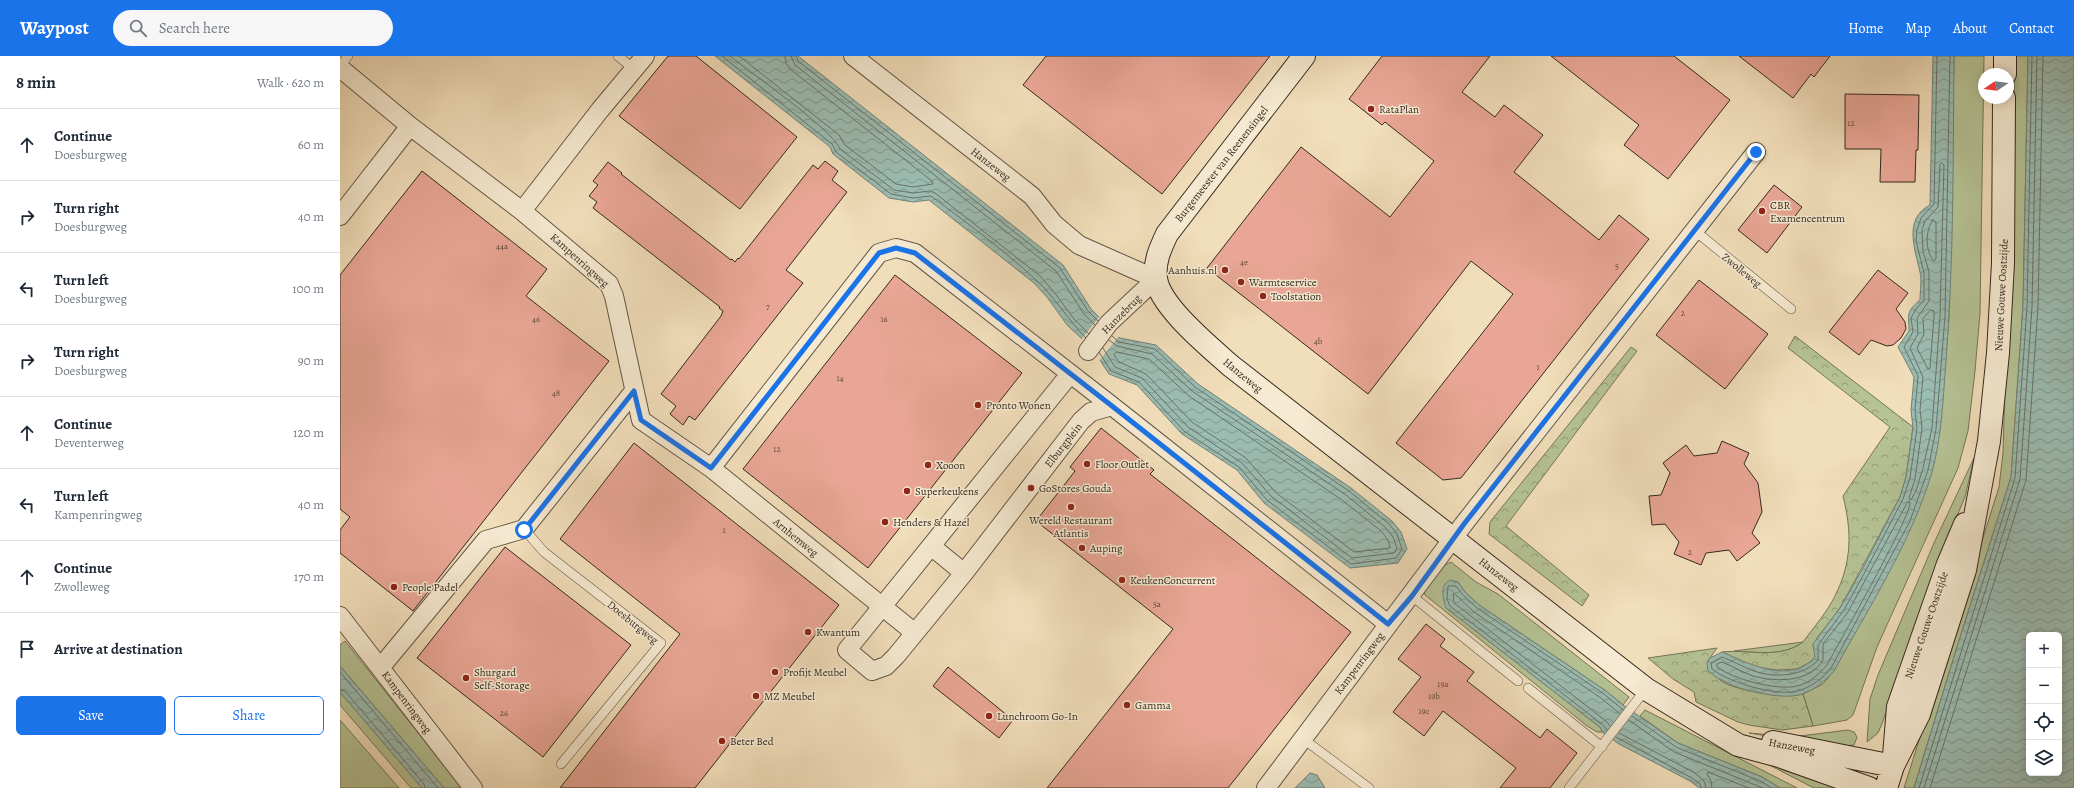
<!DOCTYPE html>
<meta charset="utf-8">
<style>
:root{--surface:#fff;--page:#f6f6f7;--text:#1f2937;--muted:#747a83;--line:#e0e1e3;--accent:#1a73e8}
body{margin:0;font-family:Alegreya,serif;background:var(--page);color:var(--text)}
.controls{position:absolute;right:12px;bottom:12px;display:grid;overflow:hidden;border-radius:6px;box-shadow:0 2px 10px #0003}
.controls button{width:36px;height:36px;display:grid;place-items:center;padding:0;border:0;border-bottom:1px solid var(--line);background:var(--surface);color:var(--text);font:20px sans-serif}
.compass{position:absolute;left:1638px;top:12px;width:36px;height:36px;border-radius:50%;background:var(--surface);box-shadow:0 2px 10px #0003;rotate:257deg}
.stop{position:absolute;width:12px;height:12px;margin:-9px;border:3px solid #1a73e8;border-radius:50%;background:#fff}
.stop.end{background:#1a73e8;border-color:#fff;box-shadow:0 1px 4px #0008}
.list{margin:0;padding:0;list-style:none}
h2{display:flex;justify-content:space-between;align-items:center;height:52px;margin:0;padding:0 16px;font-size:17px}
h2 small{font-size:13px;font-weight:400;color:var(--muted)}
.list li{display:grid;grid-template-columns:26px 1fr auto;gap:12px;align-items:center;box-sizing:border-box;height:72px;padding:0 16px;border-top:1px solid var(--line)}
.list b{display:block;font-size:15px;white-space:nowrap}
.list p{margin:0;font-size:13px;white-space:nowrap;color:var(--muted)}
.list em{font-size:13px;font-style:normal;color:var(--muted)}
.actions{display:flex;gap:8px;padding:12px 16px}
.actions a{flex:1;padding:9px 0;border:1px solid var(--accent);border-radius:6px;text-align:center;font-size:14px;color:var(--accent)}
.actions .main{background:var(--accent);color:#fff}
.icon{flex:none;width:22px;height:22px;fill:none;stroke:currentColor;stroke-width:2;stroke-linecap:round;stroke-linejoin:round}
.map{position:relative;flex:none;width:1734px;height:732px;overflow:hidden}
header{display:flex;align-items:center;gap:24px;box-sizing:border-box;height:56px;padding:0 20px;background:var(--accent);color:#fff}
header strong{font-size:19px}
nav{display:flex;gap:22px;margin-inline-start:auto;font-size:14px}
.search{width:280px;height:36px;background:var(--page);display:flex;align-items:center;gap:10px;box-sizing:border-box;padding:0 14px;border-radius:22px;color:var(--muted);font-size:15px}
main{display:flex}
aside{flex:1;background:var(--surface)}
.map>svg:first-child{display:block}
</style>
<header>
<strong>Waypost</strong>
<div class="search"><svg class="icon" aria-label="search" viewBox="0 0 24 24"><circle cx="10" cy="10" r="6"/><path d="M15 15l6 6"/></svg>Search here</div>
<nav><a>Home</a><a>Map</a><a>About</a><a>Contact</a></nav>
</header>
<main>
<aside>
<h2>8 min<small>Walk · 620 m</small></h2>
<ul class="list">
<li><svg class="icon" aria-label="ahead" viewBox="0 0 24 24"><path d="M12 20V5M6 11l6-6 6 6"/></svg><div><b>Continue</b><p>Doesburgweg</p></div><em>60 m</em></li>
<li><svg class="icon" aria-label="right" viewBox="0 0 24 24"><path d="M7 20v-9h11M14 6l5 5-5 5"/></svg><div><b>Turn right</b><p>Doesburgweg</p></div><em>40 m</em></li>
<li><svg class="icon" aria-label="left" viewBox="0 0 24 24"><path d="M17 20v-9H6M10 6l-5 5 5 5"/></svg><div><b>Turn left</b><p>Doesburgweg</p></div><em>100 m</em></li>
<li><svg class="icon" aria-label="right" viewBox="0 0 24 24"><path d="M7 20v-9h11M14 6l5 5-5 5"/></svg><div><b>Turn right</b><p>Doesburgweg</p></div><em>90 m</em></li>
<li><svg class="icon" aria-label="ahead" viewBox="0 0 24 24"><path d="M12 20V5M6 11l6-6 6 6"/></svg><div><b>Continue</b><p>Deventerweg</p></div><em>120 m</em></li>
<li><svg class="icon" aria-label="left" viewBox="0 0 24 24"><path d="M17 20v-9H6M10 6l-5 5 5 5"/></svg><div><b>Turn left</b><p>Kampenringweg</p></div><em>40 m</em></li>
<li><svg class="icon" aria-label="ahead" viewBox="0 0 24 24"><path d="M12 20V5M6 11l6-6 6 6"/></svg><div><b>Continue</b><p>Zwolleweg</p></div><em>170 m</em></li>
<li><svg class="icon" aria-label="arrive" viewBox="0 0 24 24"><path d="M6 21V4h12l-3 4 3 4H6"/></svg><div><b>Arrive at destination</b></div></li>
</ul>
<div class="actions"><a class="main">Save</a><a>Share</a></div>
</aside>
<div class="map">
<svg width="1734" height="732" viewBox="0 0 1734 732">
<defs>
<pattern id="forest-crowns" width="20" height="18" patternUnits="userSpaceOnUse"><rect width="20" height="18" fill="#b5c294"/><path d="M2 6a3 3 0 1 1 6 0M12 15a3 3 0 1 1 6 0" fill="none" stroke="#949e78"/></pattern>
<pattern id="water-waves" width="16" height="10" patternUnits="userSpaceOnUse"><rect width="16" height="10" fill="#9bbcb2"/><path d="M0 5q4-4 8 0t8 0" fill="none" stroke="#7f9990"/></pattern>
</defs>
<rect width="100%" height="100%" fill="#f1deba"/>
<filter id="stains"><feTurbulence type="fractalNoise" baseFrequency=".005" numOctaves="4"/><feColorMatrix values="0 0 0 0 .2 0 0 0 0 .09 0 0 0 0 .02 0 0 0 .5 -.17"/></filter>
<radialGradient id="worn" r=".72"><stop offset=".6" stop-color="#630" stop-opacity="0"/><stop offset="1" stop-color="#630" stop-opacity=".3"/></radialGradient>
<path fill="#b5c294" stroke="#74765a" d="M1614 0H1644L1640 257 1635 315 1628 375 1618 412 1537 591 1513 659 1507 664 1473 670 1463 638 1483 628 1494 614 1558 498 1592 415 1600 373 1609 261Z
M1675 0H1688L1683 250 1671 421 1617 591 1574 732H1564L1659 431 1663 397Z
M1634 402 1625 441 1600 500 1543 665 1538 677 1527 686 1530 643 1538 619 1594 487Z
M1111 506 1136 526 1158 538 1289 641 1283 649 1266 635 1139 549 1125 536 1118 526 1106 552 1261 672 1262 676H1257L1247 670 1085 539 1083 534 1101 511Z
M5 585 122 732H104L0 610V589Z
M1463 586C1443 601 1417 596 1394 595Z
M0 636 82 732H71L0 649Z
M1305 654 1457 732H1440L1422 721 1338 687 1300 660Z
M0 664 59 732H0Z
M1508 674 1514 676 1517 681 1514 689 1496 691 1409 677 1452 681Z
M1404 696 1502 732H1474Z"/>
<path fill="url(#forest-crowns)" stroke="#74765a" d="M1455 280 1573 371 1566 421 1560 441 1500 552 1477 582 1475 601 1469 607 1457 613 1437 614 1415 611 1382 596C1409 593 1439 604 1463 586 1474 571 1487 556 1495 540 1512 506 1512 476 1503 440L1550 371 1448 292Z
M1291 291 1297 295 1166 470 1249 539 1242 550 1149 478 1150 466Z
M1377 592 1367 606C1371 612 1375 619 1380 624 1393 635 1446 642 1463 638L1473 670 1442 674 1409 669 1398 666 1356 646 1354 636 1333 623 1308 602Z"/>
<path fill="url(#water-waves)" stroke="#728277" fill-rule="evenodd" d="M375 0H458L723 209 751 253 780 282 816 289 858 328 1011 432 1052 465 1061 476 1067 493 1058 507 1010 512 924 447 897 414 842 378 797 329 769 318 752 292 727 269 707 241 694 227 589 144 573 146 549 142 493 98 490 91Z
M1593 0H1614C1613 101 1614 204 1606 305 1603 342 1602 380 1592 416 1572 485 1529 551 1494 615 1485 625 1476 633 1462 638 1444 645 1398 634 1381 624 1376 622 1372 618 1368 615L1367 607 1370 602 1382 596C1409 608 1451 629 1475 601L1473 588 1500 552 1522 514 1560 441 1566 421 1573 372 1571 354 1574 321 1558 291 1569 275C1569 258 1565 257 1580 244 1580 235 1582 225 1580 216 1575 193 1563 163 1590 149Z
M1688 0H1734V732H1574L1617 591 1671 421 1683 250ZM1689 579H1719V717H1689Z
M1110 524 1118 526 1125 536 1139 549 1266 635 1283 649 1338 687 1422 721 1440 732H1359L1350 725 1279 688 1262 676 1261 672 1106 552C1103 542 1099 530 1110 524Z
M0 610 104 732H82L0 636Z
M970 717 977 719 985 732H955Z"/>
<path fill="#f1deba" d="M760 260 780 279 759 305 750 293 740 285Z"/>
<g fill="none" stroke-linecap="round" stroke-linejoin="round">
<path stroke="#687368" stroke-width="1" d="M382 0 492 88 496 96 551 138 573 142 591 140C627 167 664 194 696 224 715 241 728 264 746 282
M390 0C412 18 491 72 500 93L554 134 573 137 590 135 595 137 700 220 714 236 734 263 749 278
M399 0 499 79 505 89 556 128 573 131 593 128 592 125 450 13 446 7 445 0
M451 0 455 9 716 215 744 258 755 269
M456 0 458 5 720 212 748 255 758 265
M1597 0 1594 148 1581 162 1577 174 1576 185 1584 217V244L1576 253 1571 262 1573 276 1564 291 1578 320 1575 354 1577 372 1570 422 1563 443 1525 516 1504 554 1478 589V604C1463 621 1434 622 1414 615 1403 611 1393 605 1382 601L1371 607 1372 613C1390 627 1440 642 1461 634 1474 629 1483 622 1491 612L1570 465 1588 414 1596 373 1605 260 1610 0
M1602 107 1604 109 1600 260 1592 372 1583 412 1576 435 1571 444 1569 442 1575 423 1582 372 1580 354 1583 321 1570 292 1578 278 1577 262 1589 245V216L1583 195 1582 174 1585 165 1598 151 1600 109Z
M1593 164 1596 166V203L1594 205C1585 196 1585 174 1593 164Z
M1591 254 1594 255V260L1590 312 1588 313 1577 292 1584 278 1583 263Z
M763 292 775 311 802 322 848 371 902 407 931 440 1012 502 1054 497 1057 492 1053 481 1045 471 1006 439 852 335 812 298 777 290 769 284
M759 296 771 315 799 326 844 375 899 411 927 444 1011 508 1056 502 1062 493 1057 478 1049 468 1009 435 855 331 815 293 779 286 772 280
M777 296 809 303 849 340 1002 444 1041 475 1048 484 1050 492 1014 496 935 436 906 402 852 366 806 318 779 306 774 299Z
M1570 446C1573 458 1498 588 1487 609 1479 618 1470 627 1457 630 1437 635 1393 623 1377 611V608L1382 606C1392 610 1402 616 1413 620 1435 626 1470 627 1483 604V590L1484 587 1508 556 1567 447Z
M0 616 98 732
M0 634 5 635 84 728 85 732
M1292 660 1336 691 1420 725 1432 732
M1289 664 1334 696 1423 732
M1270 670 1266 665 1114 547 1113 538H1115L1134 556 1261 642 1280 658
M1267 674 1263 669 1110 550 1107 543 1108 530H1116L1122 538 1137 552 1264 638 1283 654
M1279 677 1355 717 1364 725 1366 732
M1276 681 1352 722 1360 728 1361 732
M1372 732 1371 725 1367 718 1368 716 1409 732
M1579 732 1675 422 1687 251 1692 0
M1584 732 1680 423 1692 251 1697 0
M1590 732 1686 424 1698 251 1703 0"/>
</g>
<path fill="#e9a696" stroke="#342a1f" d="M328 0H356L457 81 400 153 279 60Z
M706 0H930L822 138 683 29Z
M1042 0H1150L1122 36 1155 61 1164 49 1203 79 1174 116 1259 184 1279 159 1309 183 1121 422 1103 424 1056 387 1173 238 1131 205 1028 338 867 212 961 91 1050 161 1094 105 1045 66 1042 69 1009 43Z
M1211 0H1334L1390 44 1328 123 1284 89 1299 69Z
M1399 0H1490L1474 21 1471 18 1453 42Z
M1505 38 1579 39 1578 94H1576L1575 126H1540L1541 93H1505Z
M485 105 498 115 492 124 507 136 446 214 463 227 355 364 349 360 343 369 330 358 336 350 321 338 381 260 383 255 379 252 380 251 253 152 257 146 249 140 258 129 253 125 268 106 282 117 281 118 391 204 392 203 395 206 398 202 399 203 473 109 478 113Z
M82 115 207 213 186 240 269 305 73 555 0 497V474L10 461 0 453V219Z
M1434 129 1462 151 1427 197 1398 174Z
M1538 214 1568 237 1556 253 1565 266 1566 273 1561 282 1553 289 1547 290 1531 284 1519 299 1489 276Z
M555 219 682 317 528 512 403 413Z
M1359 224 1428 278 1385 333 1316 279Z
M761 372 814 414 810 418 1011 576 888 732H707L833 573 696 465 735 415 730 411Z
M1382 385 1409 397 1404 408 1418 427 1422 456 1412 477 1420 487 1397 505 1389 494 1366 497 1361 509 1334 498 1339 486 1325 468 1312 469 1309 440 1321 439 1330 417 1323 407 1346 389 1354 400 1377 397Z
M294 387 499 549 355 732H220L340 578 220 483Z
M165 491 291 589 203 701 77 602Z
M1086 568 1105 583 1100 590 1134 616 1127 625 1200 682 1207 673 1237 697 1210 732H1160L1176 712 1103 655 1084 680 1053 656 1081 621 1058 603Z
M608 611 673 664 659 682 593 630Z"/>
<g fill="none" stroke-linecap="round" stroke-linejoin="round">
<g stroke="#635746" stroke-width="10">
<path id="lane" d="M278 0 294 13
M0 10 8 0
M1354 174 1451 253
M184 473 204 496 321 587 221 708
M1072 540 1178 625
M1188 632 1262 691
M962 682 1029 732
M1229 732 1306 633"/>
</g>
<g stroke="#635746" stroke-width="20">
<path id="street" d="M513 0 692 140 714 168 739 189 816 223 769 267 748 295
M0 12 70 70
M182 155 260 54 305 0
M0 160 70 70 182 155 269 228 274 240 301 364 371 412 539 197 556 192 575 197 772 350 1048 568
M730 318 507 594 532 615 546 610 556 600 624 517 741 365 751 356 772 350
M371 412 575 577
M591 490 624 517
M0 560 133 732
M40 612 146 484 184 473 294 335
M926 732 1123 469 1416 96"/>
</g>
<g stroke="#342a1f" stroke-width="24">
<path id="secondary" d="M964 0 827 178C820 193 814 206 816 222 819 250 871 292 891 310L1306 633 1398 689 1439 700 1529 732
M1665 18V0
M1433 686 1553 710
M1554 700 1558 651 1608 508 1625 468
M1546 732 1553 710 1579 658 1625 514 1649 385 1658 297 1663 207 1664 42"/>
</g>
<use href="#lane" stroke="#f6ead2" stroke-width="9"/>
<use href="#street" stroke="#f6ead2" stroke-width="18"/>
<use href="#secondary" stroke="#f6ead2" stroke-width="22"/>
</g>
<g fill="none" stroke-linecap="round" stroke-linejoin="round">
<path stroke="#1a73e8" stroke-width="5" d="M184 474 294 335 301 364 371 412 539 197 556 192 575 197 772 350 1048 568 1072 540 1124 468 1416 96"/>
</g>
<g fill="#8f2418" stroke="#f6ead2" stroke-width="1.5">
<circle cx="1031" cy="53" r="4"/>
<circle cx="1422" cy="155" r="4"/>
<circle cx="885" cy="214" r="4"/>
<circle cx="901" cy="226" r="4"/>
<circle cx="923" cy="240" r="4"/>
<circle cx="638" cy="349" r="4"/>
<circle cx="747" cy="408" r="4"/>
<circle cx="588" cy="409" r="4"/>
<circle cx="691" cy="432" r="4"/>
<circle cx="567" cy="435" r="4"/>
<circle cx="731" cy="451" r="4"/>
<circle cx="545" cy="466" r="4"/>
<circle cx="742" cy="492" r="4"/>
<circle cx="782" cy="524" r="4"/>
<circle cx="54" cy="531" r="4"/>
<circle cx="468" cy="576" r="4"/>
<circle cx="435" cy="616" r="4"/>
<circle cx="126" cy="622" r="4"/>
<circle cx="416" cy="640" r="4"/>
<circle cx="787" cy="649" r="4"/>
<circle cx="649" cy="660" r="4"/>
<circle cx="382" cy="685" r="4"/>
</g>
<g text-anchor="middle" stroke-width="3" stroke-linejoin="round" paint-order="stroke">
<g font-size="9" fill="#61493d">
<text x="1511" y="70">12</text>
<text x="162" y="193">44a</text>
<text x="904" y="209">4e</text>
<text x="1277" y="213">5</text>
<text x="428" y="253">7</text>
<text x="1343" y="260">2</text>
<text x="196" y="266">46</text>
<text x="544" y="266">16</text>
<text x="978" y="288">4b</text>
<text x="1198" y="314">1</text>
<text x="500" y="325">14</text>
<text x="216" y="340">48</text>
<text x="437" y="396">12</text>
<text x="384" y="477">1</text>
<text x="1350" y="499">2</text>
<text x="817" y="551">5a</text>
<text x="1103" y="631">19a</text>
<text x="1094" y="643">19b</text>
<text x="1084" y="658">19c</text>
<text x="164" y="660">26</text>
</g>
<g font-size="11" fill="#342a1f" stroke="#f6ead2" text-anchor="start">
<text x="1039" y="57">RataPlan</text>
<text x="1430" y="153">CBR<tspan x="1430" dy="13">Examencentrum</tspan></text>
<text x="877" y="218" text-anchor="end">Aanhuis.nl</text>
<text x="909" y="230">Warmteservice</text>
<text x="931" y="244">Toolstation</text>
<text x="646" y="353">Pronto Wonen</text>
<text x="755" y="412">Floor Outlet</text>
<text x="596" y="413">Xooon</text>
<text x="699" y="436">GoStores Gouda</text>
<text x="575" y="439">Superkeukens</text>
<text x="731" y="468" text-anchor="middle">Wereld Restaurant<tspan x="731" dy="13">Atlantis</tspan></text>
<text x="553" y="470">Henders &amp; Hazel</text>
<text x="750" y="496">Auping</text>
<text x="790" y="528">KeukenConcurrent</text>
<text x="62" y="535">People Padel</text>
<text x="476" y="580">Kwantum</text>
<text x="134" y="620">Shurgard<tspan x="134" dy="13">Self-Storage</tspan></text>
<text x="443" y="620">Profijt Meubel</text>
<text x="424" y="644">MZ Meubel</text>
<text x="795" y="653">Gamma</text>
<text x="657" y="664">Lunchroom Go-In</text>
<text x="390" y="689">Beter Bed</text>
</g>
<g font-size="11" fill="#342a1f" stroke="#f6ead2">
<text transform="translate(651 108) rotate(38)" y="4">Hanzeweg</text>
<text transform="translate(881 108) rotate(-52)" y="4">Burgemeester van Reenensingel</text>
<text transform="translate(240 204) rotate(42)" y="4">Kampenringweg</text>
<text transform="translate(1402 214) rotate(39)" y="4">Zwolleweg</text>
<text transform="translate(1661 239) rotate(-87)" y="4">Nieuwe Gouwe Oostzijde</text>
<text transform="translate(781 258) rotate(-45)" y="4">Hanzebrug</text>
<text transform="translate(903 319) rotate(39)" y="4">Hanzeweg</text>
<text transform="translate(723 389) rotate(-52)" y="4">Elburgplein</text>
<text transform="translate(456 481) rotate(39)" y="4">Arnhemweg</text>
<text transform="translate(1159 518) rotate(38)" y="4">Hanzeweg</text>
<text transform="translate(293 566) rotate(39)" y="4">Doesburgweg</text>
<text transform="translate(1586 569) rotate(-71)" y="4">Nieuwe Gouwe Oostzijde</text>
<text transform="translate(1019 607) rotate(-53)" y="4">Kampenringweg</text>
<text transform="translate(67 646) rotate(53)" y="4">Kampenringweg</text>
<text transform="translate(1452 690) rotate(11)" y="4">Hanzeweg</text>
</g>
</g>
<rect width="100%" height="100%" filter="url(#stains)"/>
<rect width="100%" height="100%" fill="url(#worn)"/>
</svg>
<div class="controls">
<button>+</button>
<button>−</button>
<button><svg class="icon" aria-label="locate" viewBox="0 0 24 24"><circle cx="12" cy="12" r="6"/><path d="M12 2v4M12 18v4M2 12h4M18 12h4"/></svg></button>
<button><svg class="icon" aria-label="layers" viewBox="0 0 24 24"><path d="M12 4l9 5-9 5-9-5zM3 14l9 5 9-5"/></svg></button>
</div>
<svg class="compass" viewBox="-18 -18 36 36"><path d="M0-13l5 13h-10z" fill="#e53935"/><path d="M0 13l5-13h-10z" fill="#747a83"/></svg>
<div class="stop" style="left:184px;top:474px"></div>
<div class="stop end" style="left:1416px;top:96px"></div>
</div>
</main>
